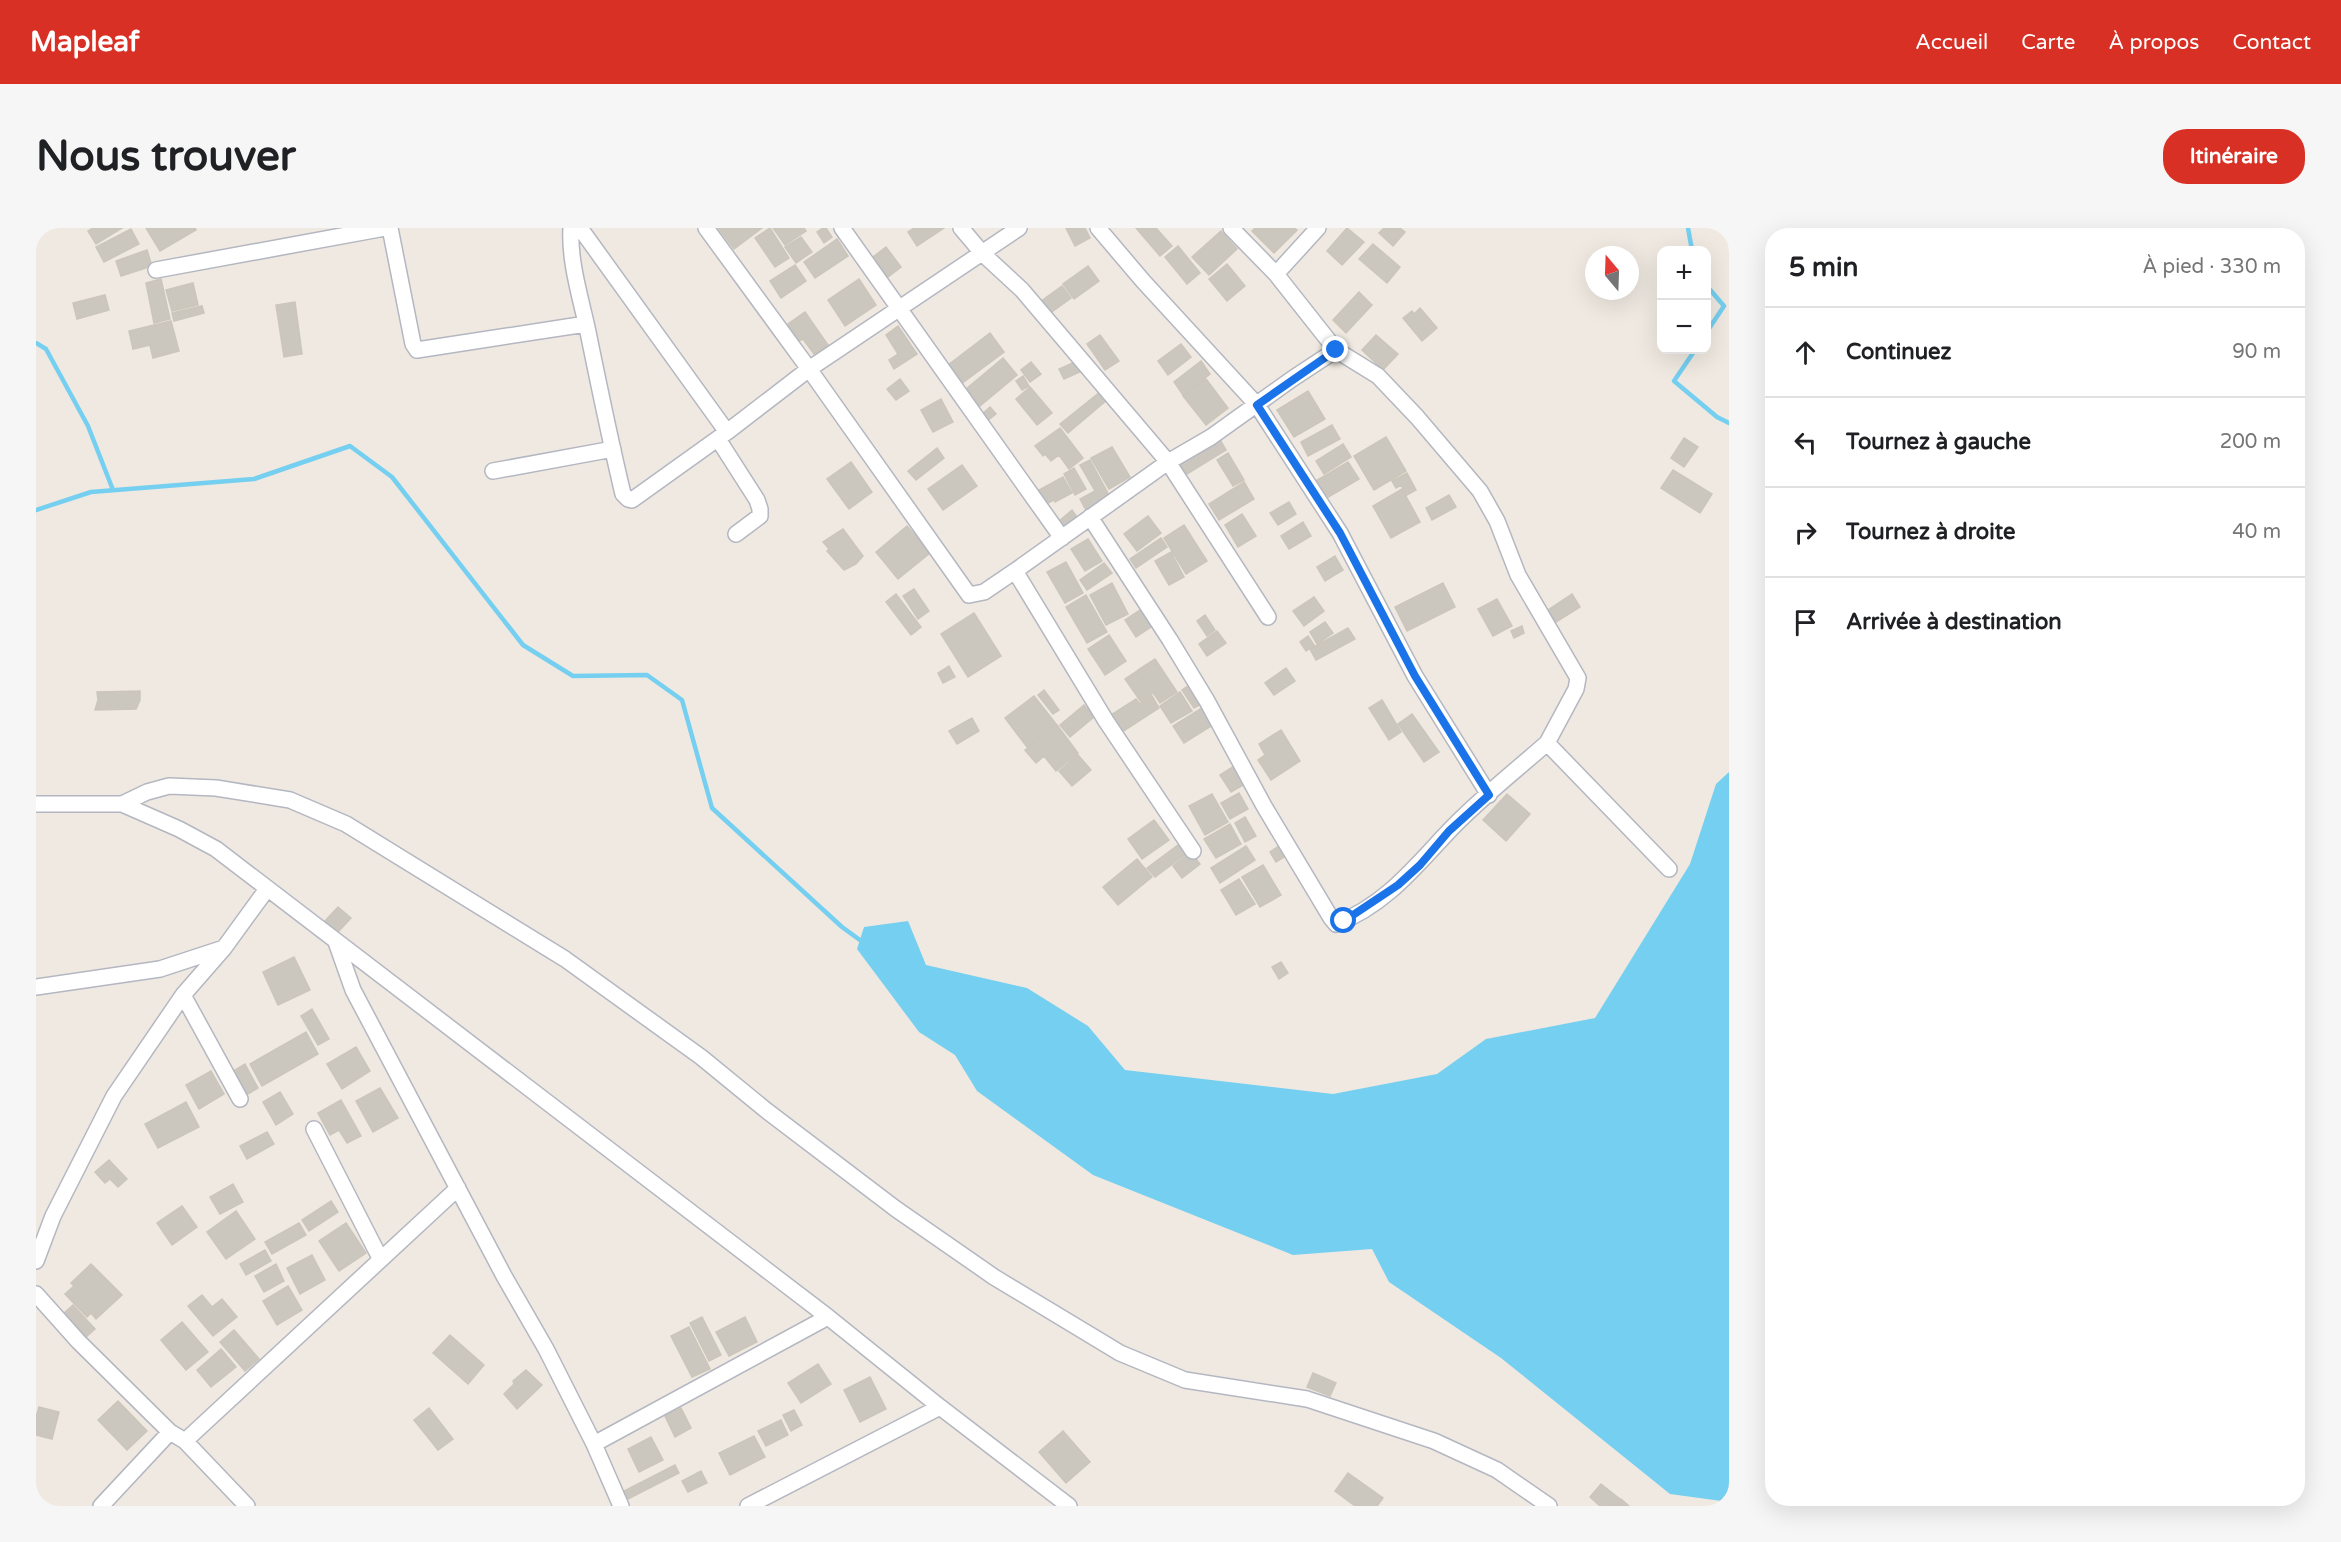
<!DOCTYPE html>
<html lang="fr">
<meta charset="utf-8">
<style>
:root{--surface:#fff;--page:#f6f6f6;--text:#202124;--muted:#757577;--line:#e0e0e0;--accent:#d93025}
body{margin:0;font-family:"Varela Round",sans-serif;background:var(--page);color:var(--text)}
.controls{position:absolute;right:18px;top:18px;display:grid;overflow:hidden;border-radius:12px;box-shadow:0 6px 24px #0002}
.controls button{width:54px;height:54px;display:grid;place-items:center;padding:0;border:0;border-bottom:2px solid var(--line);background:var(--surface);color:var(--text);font:30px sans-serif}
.compass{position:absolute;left:1549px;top:18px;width:54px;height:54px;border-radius:50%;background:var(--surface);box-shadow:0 6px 24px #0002;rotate:341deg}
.stop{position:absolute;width:18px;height:18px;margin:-14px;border:4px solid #1a73e8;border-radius:50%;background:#fff}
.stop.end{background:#1a73e8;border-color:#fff;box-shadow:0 2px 6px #0008}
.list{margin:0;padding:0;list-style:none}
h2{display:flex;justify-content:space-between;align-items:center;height:78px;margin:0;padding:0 24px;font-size:26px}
h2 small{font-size:20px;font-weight:400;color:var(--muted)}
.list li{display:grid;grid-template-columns:39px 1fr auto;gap:18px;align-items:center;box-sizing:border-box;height:90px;padding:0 24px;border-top:2px solid var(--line)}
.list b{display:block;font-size:22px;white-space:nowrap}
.list em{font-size:20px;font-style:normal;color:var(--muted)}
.icon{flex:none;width:33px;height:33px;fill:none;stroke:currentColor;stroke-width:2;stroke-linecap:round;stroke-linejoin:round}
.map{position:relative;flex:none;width:1693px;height:1278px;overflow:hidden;border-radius:24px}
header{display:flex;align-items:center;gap:36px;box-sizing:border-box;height:84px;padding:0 30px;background:var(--accent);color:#fff}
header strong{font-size:28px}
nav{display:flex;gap:33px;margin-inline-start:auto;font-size:21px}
.intro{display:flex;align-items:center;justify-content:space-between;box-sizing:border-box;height:144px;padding:0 36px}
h1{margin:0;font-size:42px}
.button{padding:15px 27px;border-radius:24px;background:var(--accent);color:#fff;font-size:21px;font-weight:700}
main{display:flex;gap:36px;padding:0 36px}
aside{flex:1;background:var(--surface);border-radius:24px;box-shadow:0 6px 24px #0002}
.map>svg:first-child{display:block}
</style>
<header>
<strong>Mapleaf</strong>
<nav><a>Accueil</a><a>Carte</a><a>À propos</a><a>Contact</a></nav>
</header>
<div class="intro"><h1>Nous trouver</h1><a class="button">Itinéraire</a></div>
<main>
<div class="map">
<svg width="1693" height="1278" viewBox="0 0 1693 1278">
<rect width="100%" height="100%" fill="#efe9e1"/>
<path fill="#75cff0" d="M1693 544V1274L1634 1266 1465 1130 1353 1054 1336 1021 1257 1027 1057 947 941 863 919 827 883 804 821 721 828 699 872 693 890 737 991 760 1052 798 1089 842 1297 866 1401 846 1450 811 1559 790 1654 636 1680 556Z"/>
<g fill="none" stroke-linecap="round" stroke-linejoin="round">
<path stroke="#75cff0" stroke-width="4.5" d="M1652 0 1656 22
M1670 57 1688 78 1670 105
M0 115 10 121 52 198 77 262
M1659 122 1638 153 1681 189 1693 195
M0 282 55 264 218 251 314 218 356 249 487 417 537 448 611 447 646 472 676 580 806 699 828 715"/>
</g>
<path fill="#cbc7bf" stroke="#cbc5ba" stroke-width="1.5" d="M57 0H86L60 16 52 3Z
M110 0H159L160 2 124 23Z
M682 0H726L698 21Z
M734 0 753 30 739 39 719 10Z
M737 0H768L770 3 749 17Z
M787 0H790L796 9 788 15 781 4Z
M878 0H908L881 18 872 4Z
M1030 0H1049L1054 10 1039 18Z
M1100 0H1120L1136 18 1124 28Z
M1219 0H1258L1261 2 1238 25 1216 3Z
M1311 0 1328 14 1306 37 1291 23Z
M1348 0H1364L1369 4 1357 18 1343 5Z
M95 1 103 16 68 34 60 19Z
M1185 3 1201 21 1173 47 1156 29Z
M765 9 776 24 760 35 749 19Z
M801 11 812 28 779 50 768 34Z
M1337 16 1364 39 1351 55 1323 31Z
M1142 18 1164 45 1151 56 1129 29Z
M850 19 865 39 852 49 837 29Z
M111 22 116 38 85 48 80 33Z
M1191 36 1209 58 1191 73 1173 51Z
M759 37 770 53 745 70 734 53Z
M1052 38 1063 53 1038 71 1027 56Z
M125 51 134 91 118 95 110 55Z
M823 51 840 77 809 98 792 72Z
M157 55 162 77 136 83 130 62Z
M1026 58 1035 70 1013 86 1004 74Z
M1323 64 1336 77 1310 105 1297 92Z
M69 67 73 82 41 91 37 75Z
M259 74 266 126 248 129 240 77Z
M166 78 168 85 138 93 136 85Z
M1384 80 1401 100 1386 113 1367 90 1376 83 1378 86Z
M769 84 792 117 778 126 767 111 763 113 752 96Z
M135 93 143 123 117 130 114 117 97 121 93 103Z
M862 98 881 126 858 141 853 132 862 126 850 107Z
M954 105 968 124 925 156 911 138Z
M1064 107 1083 133 1069 142 1051 116Z
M1340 107 1362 126 1347 142 1326 122Z
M1145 116 1155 129 1132 147 1122 133Z
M967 130 981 147 944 178 930 161Z
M1041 133 1046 143 1028 151 1023 141Z
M1165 133 1174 146 1147 167 1138 154Z
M995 134 1005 146 994 154 985 142Z
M987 148 993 158 986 162 980 153Z
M864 151 873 163 860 172 851 161Z
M1170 151 1192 180 1170 197 1147 168Z
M994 159 1016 185 1001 197 980 171Z
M1272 163 1289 191 1258 209 1241 182Z
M1064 164 1071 172 1032 205 1024 196Z
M905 171 917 194 897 204 885 182Z
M954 179 960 186 950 194 944 188Z
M1296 197 1304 211 1272 228 1265 214Z
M1024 200 1047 230 1033 241 1023 227 1015 233 1009 226 1007 228 999 218Z
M1350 209 1370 243 1338 262 1318 228Z
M1183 210 1190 222 1151 246 1143 234Z
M1648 210 1662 219 1648 239 1635 230Z
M1307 216 1315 229 1288 246 1280 233Z
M1076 219 1094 249 1073 261 1055 230Z
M901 220 908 230 880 252 872 243Z
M1192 225 1208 252 1197 258 1181 232Z
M1054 232 1074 269 1050 282 1044 271 1059 263 1044 237Z
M815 234 836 264 813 281 791 251Z
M1312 234 1323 251 1289 271 1278 254Z
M926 237 941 258 907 282 892 261Z
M1038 240 1050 261 1039 267 1028 246Z
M1637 242 1676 266 1664 285 1625 260Z
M1371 245 1380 262 1371 267 1365 257 1360 260 1356 253Z
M1027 249 1036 265 1019 274 1018 272 1010 276 1003 262Z
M1208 254 1218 271 1183 292 1173 276Z
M1366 261 1384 294 1355 310 1337 278Z
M1413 267 1420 279 1396 292 1390 280Z
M1253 274 1260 286 1242 297 1234 285Z
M1036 282 1041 289 1027 300 1022 294Z
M1206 286 1220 308 1202 319 1189 297Z
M1112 288 1125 305 1101 323 1088 306Z
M1267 294 1275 308 1253 321 1245 308Z
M1148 297 1171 333 1150 346 1128 310Z
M871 298 894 325 862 351 840 324Z
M807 301 827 328 820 336 808 342 791 323 793 321 787 314Z
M1125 310 1131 319 1100 340 1094 331Z
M1052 311 1066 333 1049 343 1035 321Z
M1135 324 1148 349 1133 357 1119 333Z
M1299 328 1307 342 1289 353 1281 339Z
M1030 334 1047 365 1029 375 1011 344Z
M1068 335 1076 345 1051 362 1044 352Z
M1076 355 1092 386 1070 397 1054 367Z
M1407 355 1419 379 1371 403 1359 379Z
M878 361 893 383 882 391 867 368Z
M860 366 885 399 875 407 850 374Z
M1536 366 1544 379 1520 394 1512 382Z
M1050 367 1071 404 1051 415 1030 379Z
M1278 369 1288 383 1268 398 1257 383Z
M1461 371 1476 398 1457 408 1442 381Z
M1107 380 1118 397 1100 409 1089 392Z
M938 385 965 428 932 449 905 406Z
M1169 387 1179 402 1171 408 1161 393Z
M1289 394 1297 405 1281 416 1274 404Z
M1486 398 1488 405 1478 410 1475 403Z
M1312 400 1319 411 1280 432 1274 421Z
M1181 403 1190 415 1171 428 1163 416Z
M1073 407 1090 433 1069 447 1052 421Z
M1272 408 1278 417 1270 423 1264 414Z
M1119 431 1141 464 1124 475 1102 442Z
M913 438 919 449 907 455 902 445Z
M1250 440 1259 453 1238 467 1229 455Z
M1101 443 1116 466 1105 474 1089 451Z
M1155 456 1167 475 1158 480 1146 462Z
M1008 462 1023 482 1017 486 1002 467Z
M104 463V472L100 481 59 482 62 472 61 464Z
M1144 464 1156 483 1135 495 1124 478Z
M998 468 1020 496 991 519 969 490Z
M1116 468 1123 480 1086 504 1075 487 1100 471 1104 476Z
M1346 472 1365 504 1353 512 1333 480Z
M1048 477 1058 489 1034 509 1024 497Z
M1169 478 1180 495 1148 515 1137 498Z
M1376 486 1403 524 1388 534 1362 496Z
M936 490 943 503 921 516 913 503Z
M1021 497 1042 525 1020 543 1008 528 1000 535 989 522Z
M1245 502 1264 533 1235 552 1222 532 1229 527 1223 516Z
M1042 527 1055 542 1036 558 1023 543Z
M1198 538 1209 556 1195 564 1184 547Z
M1203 565 1212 581 1194 591 1185 575Z
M1176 566 1192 594 1169 607 1153 578Z
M1471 566 1494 586 1470 613 1447 592Z
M1209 589 1220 608 1209 614 1199 595Z
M1118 592 1133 612 1106 631 1092 611Z
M1194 596 1205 616 1180 630 1168 611Z
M1246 616 1253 626 1240 634 1234 624Z
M1142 617 1150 626 1119 649 1111 640Z
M1210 618 1219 632 1184 655 1175 640Z
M1155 624 1164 636 1146 650 1137 638Z
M1101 631 1116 649 1082 677 1067 659Z
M1227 637 1245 667 1224 679 1206 649Z
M1203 651 1219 676 1200 687 1185 662Z
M302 679 315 690 302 704 289 693Z
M258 729 274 762 242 777 227 744Z
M1245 734 1252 745 1243 751 1236 739Z
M276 781 293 811 282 817 265 788Z
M270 804 282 826 226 858 214 836Z
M320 819 334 843 306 861 291 836Z
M209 836 222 860 207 869 194 845Z
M175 843 188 866 163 881 150 857Z
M344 860 362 890 337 904 320 873Z
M244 864 257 886 240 897 227 874Z
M305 872 325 908 311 915 303 902 294 907 282 885Z
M150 874 163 899 122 920 109 896Z
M231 904 238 916 211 931 204 918Z
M73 932 91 951 82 959 74 951 69 955 59 944Z
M197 956 207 974 184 986 174 969Z
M295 973 302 984 273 1003 266 992Z
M146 978 161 999 136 1017 121 995Z
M200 983 219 1011 190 1031 171 1004Z
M263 995 270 1007 236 1026 229 1014Z
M310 995 330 1025 303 1043 283 1013Z
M229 1022 235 1033 210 1047 204 1036Z
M276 1027 289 1052 264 1066 251 1040Z
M55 1036 86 1067 60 1091 55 1085 51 1089 29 1066 38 1058 35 1055Z
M240 1036 248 1053 228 1064 219 1048Z
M252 1058 266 1082 241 1097 227 1073Z
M166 1067 176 1079 186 1071 201 1089 177 1108 152 1078Z
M37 1077 59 1101 50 1109 27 1086Z
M666 1089 685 1127 673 1133 654 1095Z
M709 1089 721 1114 693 1128 680 1104Z
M146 1094 172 1124 150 1142 125 1112Z
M653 1099 674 1141 656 1149 635 1108Z
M198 1102 223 1131 209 1143 184 1114Z
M414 1107 448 1137 432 1156 397 1125Z
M185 1121 200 1139 175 1159 161 1142Z
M782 1136 795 1156 765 1175 752 1155Z
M490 1142 506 1157 481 1181 468 1166 478 1156 477 1153Z
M1277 1145 1300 1155 1294 1168 1271 1159Z
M834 1149 850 1181 824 1194 808 1162Z
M82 1173 111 1203 91 1222 62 1192Z
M3 1179 23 1184 16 1211 0 1207V1189Z
M393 1180 417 1211 402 1222 378 1192Z
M645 1180 655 1200 639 1209 629 1188Z
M758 1182 766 1197 755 1203 747 1187Z
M745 1192 752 1207 730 1218 722 1203Z
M1027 1203 1054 1234 1030 1255 1003 1224Z
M718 1208 729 1229 694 1247 683 1225Z
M615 1209 627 1232 603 1244 592 1221Z
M639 1237 643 1245 592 1271 588 1263Z
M665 1243 671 1255 652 1264 646 1253Z
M1312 1245 1347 1270 1341 1278H1319L1299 1263Z
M1565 1256 1584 1271 1578 1278H1564L1554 1269Z
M1585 1271 1593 1278H1579Z"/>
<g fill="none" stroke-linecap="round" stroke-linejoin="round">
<g stroke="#b4b7c1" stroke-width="18">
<path id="street" d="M354 0 377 116 381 122 550 96
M535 0C533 34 545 71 552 104 563 158 574 212 587 266L592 271 596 272 691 204 773 141 983 0
M544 0 691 204
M670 0 773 141 933 367 948 364 979 343 1132 234 1175 209 1256 151 1300 122
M806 0 1026 310
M925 0 947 26 986 62 1132 234 1232 389
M1062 0 1107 53 1221 177 1304 305 1379 448 1453 567
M1195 0 1240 46 1300 122 1342 148 1381 189 1444 263 1461 293 1482 347 1542 450 1540 461 1511 515
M120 42 349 0
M1240 46 1282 0
M682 211 721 272 724 281V288L700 306
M457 243 577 221
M1054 289 1134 412 1171 473 1228 578 1295 690 1300 696C1349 677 1378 640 1412 604 1442 572 1478 544 1511 515L1633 641
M979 343 1070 493 1157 623
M0 576H86L143 601 180 621 792 1089 904 1179 1033 1278
M86 576 111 564 133 558 180 560 254 572 310 596 529 731 665 829 731 883 860 981 958 1049 1084 1125 1149 1152 1271 1171 1398 1213 1461 1242 1513 1278
M300 714 317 762 468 1048 510 1121 558 1216 585 1278
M0 759 124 741 188 720
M147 767 204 871
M278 901 344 1030
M0 1033 17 988 78 868 147 767 188 720 231 661
M0 1066 42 1113 134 1204 149 1213 211 1278
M149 1213 422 960
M558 1216 792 1089
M65 1278 134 1204
M712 1278 904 1179"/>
</g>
<use href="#street" stroke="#fff" stroke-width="15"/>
</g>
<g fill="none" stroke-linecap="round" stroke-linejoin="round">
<path stroke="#1a73e8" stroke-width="8" d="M1300 122 1221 177 1304 305 1379 448 1453 567 1413 603 1384 637 1362 657 1308 693"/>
</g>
</svg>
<div class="controls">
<button>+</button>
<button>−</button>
</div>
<svg class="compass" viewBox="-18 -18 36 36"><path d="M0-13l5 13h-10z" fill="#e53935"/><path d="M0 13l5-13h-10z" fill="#757577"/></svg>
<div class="stop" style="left:1308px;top:693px"></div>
<div class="stop end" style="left:1300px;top:122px"></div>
</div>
<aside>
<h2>5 min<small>À pied · 330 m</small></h2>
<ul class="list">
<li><svg class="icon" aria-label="ahead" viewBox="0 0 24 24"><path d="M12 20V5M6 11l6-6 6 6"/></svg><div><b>Continuez</b></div><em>90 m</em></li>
<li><svg class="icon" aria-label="left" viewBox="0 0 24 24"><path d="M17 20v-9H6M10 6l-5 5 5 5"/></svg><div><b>Tournez à gauche</b></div><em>200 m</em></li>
<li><svg class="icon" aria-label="right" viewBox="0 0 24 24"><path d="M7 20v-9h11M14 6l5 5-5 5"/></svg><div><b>Tournez à droite</b></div><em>40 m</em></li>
<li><svg class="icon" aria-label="arrive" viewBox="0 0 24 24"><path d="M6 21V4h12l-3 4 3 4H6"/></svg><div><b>Arrivée à destination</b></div></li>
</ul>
</aside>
</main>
